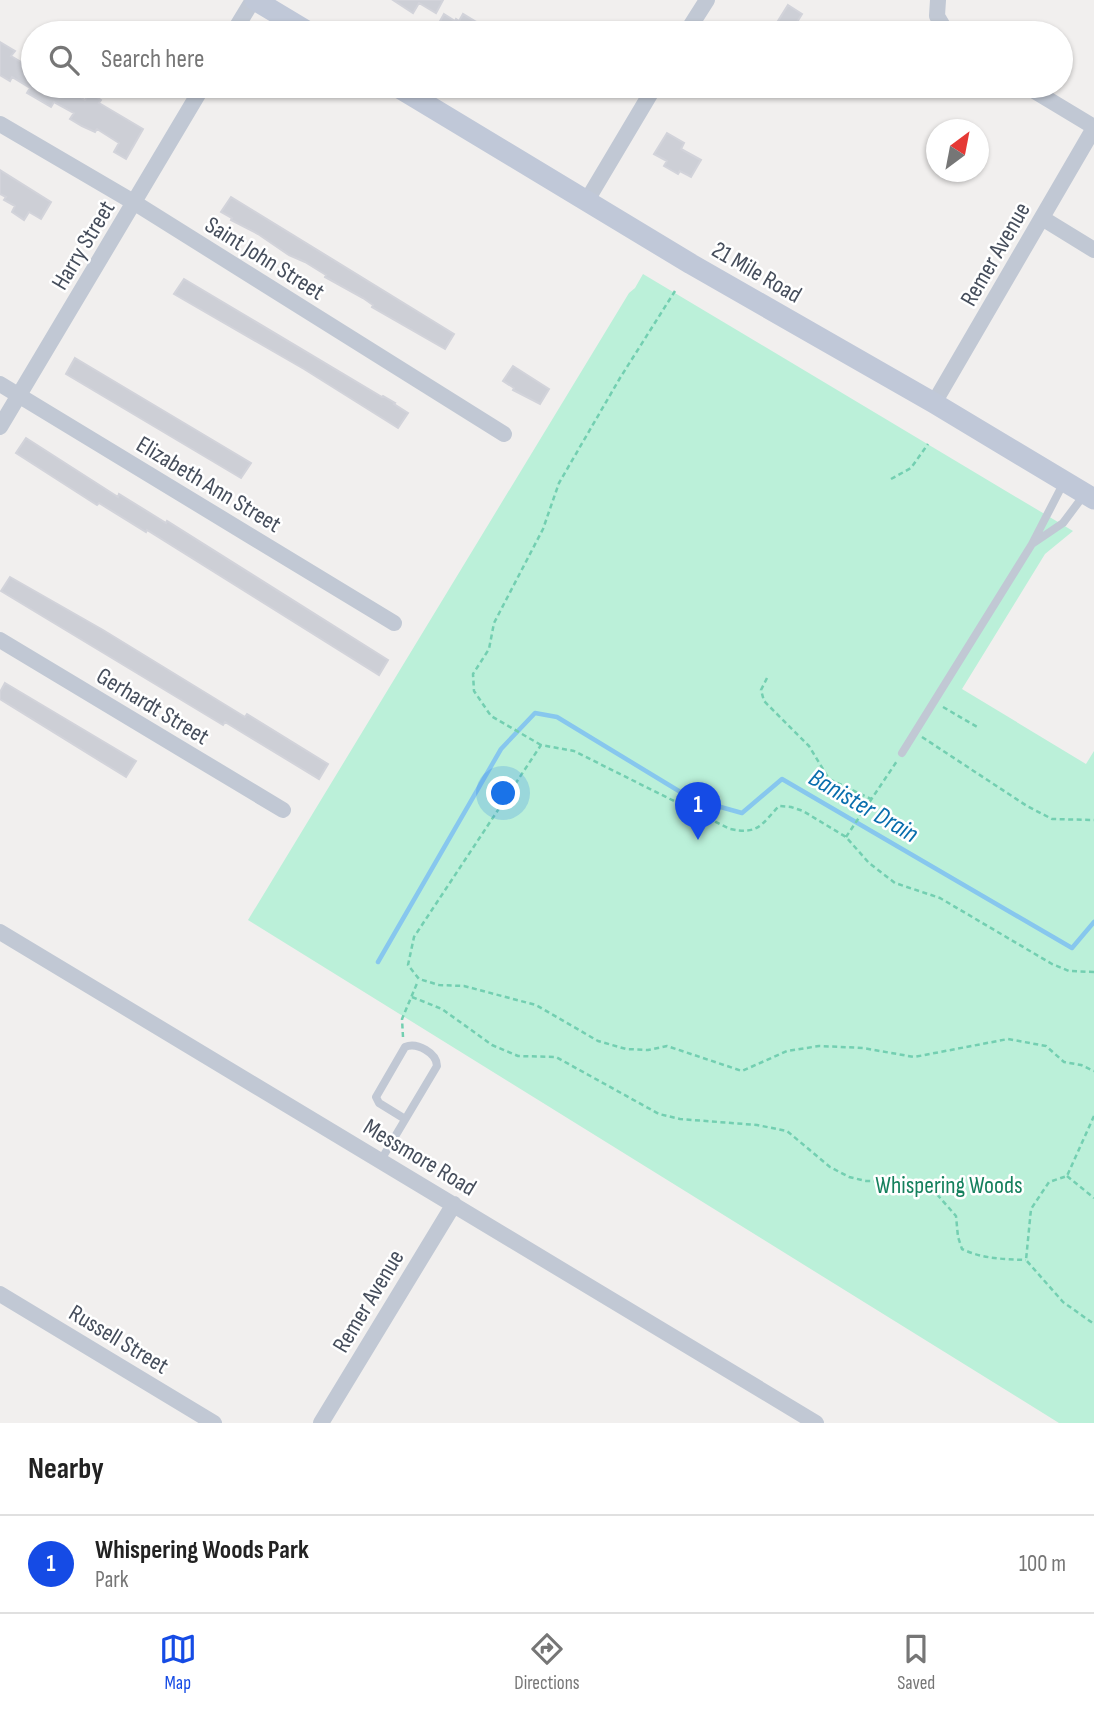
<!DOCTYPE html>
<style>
:root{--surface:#fff;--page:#f6f6f6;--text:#222;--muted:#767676;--line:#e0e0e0;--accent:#154be5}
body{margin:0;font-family:"Sofia Sans Condensed",sans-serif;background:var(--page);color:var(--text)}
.compass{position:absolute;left:926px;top:119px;width:63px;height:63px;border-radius:50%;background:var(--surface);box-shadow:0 2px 5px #0004;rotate:32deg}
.you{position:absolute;left:504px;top:794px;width:24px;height:24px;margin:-18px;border:5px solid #fff;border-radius:50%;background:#1a73e8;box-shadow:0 0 0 10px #1a73e833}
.badge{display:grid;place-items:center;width:46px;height:46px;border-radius:50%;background:var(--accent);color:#fff;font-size:23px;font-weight:700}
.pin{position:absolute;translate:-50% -58px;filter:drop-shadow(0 2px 4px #0008)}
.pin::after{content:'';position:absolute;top:37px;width:24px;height:21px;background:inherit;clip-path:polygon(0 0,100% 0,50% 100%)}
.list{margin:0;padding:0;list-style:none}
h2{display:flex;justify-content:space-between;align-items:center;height:91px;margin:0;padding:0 28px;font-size:30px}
h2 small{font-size:23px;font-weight:400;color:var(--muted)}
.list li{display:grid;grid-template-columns:46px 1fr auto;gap:21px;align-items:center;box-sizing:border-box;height:98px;padding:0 28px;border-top:2px solid var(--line)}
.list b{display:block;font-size:26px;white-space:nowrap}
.list p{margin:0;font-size:23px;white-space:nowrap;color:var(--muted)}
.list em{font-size:23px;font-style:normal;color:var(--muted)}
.icon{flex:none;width:38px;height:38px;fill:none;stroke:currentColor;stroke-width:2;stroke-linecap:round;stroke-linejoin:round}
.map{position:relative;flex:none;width:1094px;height:1423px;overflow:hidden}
.search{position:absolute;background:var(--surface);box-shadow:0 2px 5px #0004;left:21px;right:21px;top:21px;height:77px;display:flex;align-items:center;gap:18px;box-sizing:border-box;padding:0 24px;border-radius:38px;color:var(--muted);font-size:26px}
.sheet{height:189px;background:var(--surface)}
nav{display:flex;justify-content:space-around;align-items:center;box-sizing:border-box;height:98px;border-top:2px solid var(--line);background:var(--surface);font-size:19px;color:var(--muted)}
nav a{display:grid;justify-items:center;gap:4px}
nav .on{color:var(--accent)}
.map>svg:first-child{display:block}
</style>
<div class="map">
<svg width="1094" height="1423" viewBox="0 0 1094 1423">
<rect width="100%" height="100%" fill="#f1efee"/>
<path fill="#bbf0d9" d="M643 274 1073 531 1045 554 962 689 1086 764 1094 751V1423H1059L248 920 629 293 635 288Z"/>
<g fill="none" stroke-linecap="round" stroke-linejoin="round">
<path stroke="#87c7ee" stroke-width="4.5" d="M378 962 501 749 535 713 557 717 692 799 742 813 782 779 1072 948 1094 922"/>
</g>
<path fill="#cdcfd6" stroke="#d2d3da" stroke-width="2" d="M393 0H443L436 13 419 3 413 13Z
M788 5 802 14 792 30 778 21Z
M444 14 455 21 456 19 459 21 463 14 483 26 478 33H441L435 30Z
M0 42 15 51 11 56 33 69V86H56L67 93 69 90 85 100 90 93 101 100 99 103 143 129 126 159 114 152 119 143 97 129 95 132 82 126 70 119 74 113 54 102 51 107 27 93 30 88 12 77 10 81 0 75Z
M667 133 684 143 681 149 701 160 691 177 680 171 678 174 664 166 667 161 654 154Z
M0 170 51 202 41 219 29 212 24 220 12 212 15 206 4 200 6 197 0 194Z
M231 197 454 334 445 349 372 307 373 305 363 298 325 277 326 275 305 262 289 255 258 234 231 220 232 218 221 212Z
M184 279 382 397 383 396 395 403 394 404 408 413 398 428 304 369 174 294Z
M75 358 251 463 241 478 66 374Z
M513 366 549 389 540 404 513 390 514 388 503 381Z
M26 438 118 497 119 494 166 523 167 521 388 660 379 675 147 530 146 532 99 503 97 505 16 453Z
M10 577 103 630 245 717 247 714 328 764 319 779 225 722 223 725 1 591Z
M5 683 136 761 126 777 0 699V692Z"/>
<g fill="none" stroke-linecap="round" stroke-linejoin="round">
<path stroke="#73cfb1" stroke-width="2.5" stroke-dasharray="5 3.5" stroke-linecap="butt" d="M891 479 911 468 928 444
M767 678 761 690 764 701 809 746 829 779 871 799
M943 707 979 728
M922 737 1027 806 1052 819 1094 820
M541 745 491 716 474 691 473 674 489 649 494 623 543 529 559 483 620 378 675 291
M846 837 897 761
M1094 972 1069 971 1052 964 940 898 895 883 869 863 846 837 803 811 791 807 779 806C761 825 758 835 730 829L574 751 541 745 414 937 408 965 419 979 439 985 464 986 536 1005 598 1041 626 1049 648 1050 667 1046 742 1071 787 1051 819 1046 863 1048 914 1057 1008 1039 1046 1046 1064 1062 1081 1065 1094 1071
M412 997 442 1009 492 1045 518 1056 556 1057 659 1114 680 1119 757 1125 787 1131 830 1167 849 1177 866 1181 922 1182 934 1191 956 1216 958 1237 962 1249C983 1259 1003 1259 1026 1260
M403 1037 402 1019 418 981
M1094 1116 1067 1176 1049 1182 1031 1209 1026 1260 1063 1302 1094 1324
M1067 1176 1094 1198"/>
<path stroke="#c1c8d4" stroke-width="8" d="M1063 484 1032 544 1063 523 1084 495
M902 753 1032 544
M381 1160 437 1066C437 1053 417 1042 405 1047L376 1097 379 1103 405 1119"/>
<path stroke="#c1c8d4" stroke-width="16" d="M938 0 937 16 947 33
M233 33 253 0
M686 33 707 0
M1026 86 1094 127
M0 124 135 203 504 434
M586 202 655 86
M1042 218 1094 250
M0 384 394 623
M934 403 1094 128
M0 427 203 86
M0 640 283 810
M0 932 816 1423
M0 1294 214 1423
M321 1423 454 1204"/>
<path stroke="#c0c8d8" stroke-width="21" d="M255 0 310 33
M396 86 691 264 934 403 1094 499"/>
</g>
<g text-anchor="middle" stroke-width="5" stroke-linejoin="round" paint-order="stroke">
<g font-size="24" fill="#464e5c" stroke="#fff">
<text transform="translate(83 245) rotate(-59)" y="8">Harry Street</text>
<text transform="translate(995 254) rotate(-60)" y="8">Remer Avenue</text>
<text transform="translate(265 258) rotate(32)" y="8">Saint John Street</text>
<text transform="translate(757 272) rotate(30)" y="8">21 Mile Road</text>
<text transform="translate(209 484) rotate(31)" y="8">Elizabeth Ann Street</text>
<text transform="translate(153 706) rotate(31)" y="8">Gerhardt Street</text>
<text transform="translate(420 1157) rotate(31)" y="8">Messmore Road</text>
<text transform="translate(368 1301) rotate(-59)" y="8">Remer Avenue</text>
<text transform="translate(119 1339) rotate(31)" y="8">Russell Street</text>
</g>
<g font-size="24" fill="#15805d" stroke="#fff">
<text x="949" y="1193">Whispering Woods</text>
</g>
<g font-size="26" font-style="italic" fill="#096ead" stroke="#fff">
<text transform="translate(864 805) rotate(30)" y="9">Banister Drain</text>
</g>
</g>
</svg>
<svg class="compass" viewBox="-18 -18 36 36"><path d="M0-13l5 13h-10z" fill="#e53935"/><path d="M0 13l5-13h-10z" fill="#767676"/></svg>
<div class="you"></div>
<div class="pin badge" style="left:698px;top:840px">1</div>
<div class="search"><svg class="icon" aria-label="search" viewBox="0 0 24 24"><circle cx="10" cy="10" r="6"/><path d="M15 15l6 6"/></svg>Search here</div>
</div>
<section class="sheet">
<h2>Nearby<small></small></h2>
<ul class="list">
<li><span class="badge">1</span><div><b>Whispering Woods Park</b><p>Park</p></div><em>100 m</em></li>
</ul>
</section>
<nav>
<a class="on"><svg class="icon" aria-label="map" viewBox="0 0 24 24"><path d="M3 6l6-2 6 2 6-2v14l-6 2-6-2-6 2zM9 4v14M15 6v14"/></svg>Map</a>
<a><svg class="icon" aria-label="directions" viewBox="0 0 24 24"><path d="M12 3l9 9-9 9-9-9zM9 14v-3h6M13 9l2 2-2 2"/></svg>Directions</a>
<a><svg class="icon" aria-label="saved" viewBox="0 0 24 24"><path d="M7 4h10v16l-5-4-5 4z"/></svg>Saved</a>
</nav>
